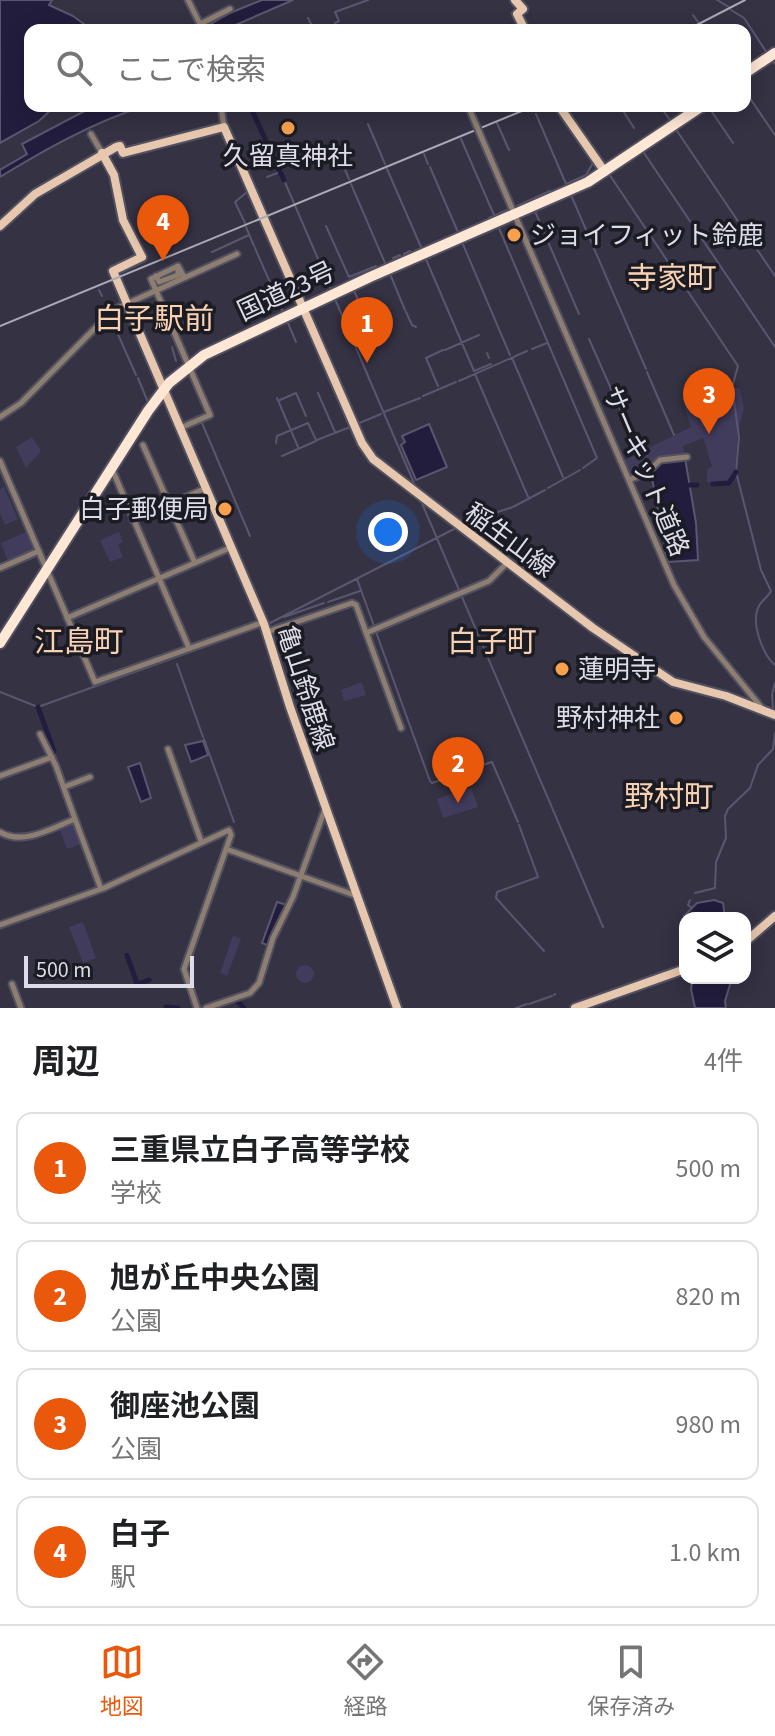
<!DOCTYPE html>
<html lang="ja">
<meta charset="utf-8">
<style>
:root{--surface:#fff;--page:#f2f2f2;--text:#202124;--muted:#757577;--line:#e0e0e0;--accent:#ea580c}
body{margin:0;font-family:"Source Sans 3","Noto Sans JP",sans-serif;background:var(--page);color:var(--text)}
.controls{position:absolute;right:24px;bottom:24px;display:grid;overflow:hidden;border-radius:16px;box-shadow:0 4px 20px #0003}
.controls button{width:72px;height:72px;display:grid;place-items:center;padding:0;border:0;border-bottom:2px solid var(--line);background:var(--surface);color:var(--text);font:40px sans-serif}
.scale{position:absolute;left:24px;bottom:20px;width:170px;box-sizing:border-box;padding-left:8px;border:4px solid #dddce8;border-top:0;font-size:22px;line-height:28px;white-space:nowrap;color:#dddce8;-webkit-text-stroke:6px #1b1b23;paint-order:stroke}
.you{position:absolute;left:388px;top:532px;width:28px;height:28px;margin:-20px;border:6px solid #fff;border-radius:50%;background:#1a73e8;box-shadow:0 0 0 12px #1a73e833}
.badge{display:grid;place-items:center;width:52px;height:52px;border-radius:50%;background:var(--accent);color:#fff;font-size:26px;font-weight:700}
.pin{position:absolute;translate:-50% -66px;filter:drop-shadow(0 2px 4px #0008)}
.pin::after{content:'';position:absolute;top:42px;width:28px;height:24px;background:inherit;clip-path:polygon(0 0,100% 0,50% 100%)}
.list{margin:0;padding:0;list-style:none}
h2{display:flex;justify-content:space-between;align-items:center;height:104px;margin:0;padding:0 32px;font-size:34px}
h2 small{font-size:26px;font-weight:400;color:var(--muted)}
.list li{display:grid;grid-template-columns:52px 1fr auto;gap:24px;align-items:center;box-sizing:border-box;height:112px;margin:0 16px 16px;padding:0 16px;border:2px solid var(--line);border-radius:16px}
.list b{display:block;font-size:30px;white-space:nowrap}
.list p{margin:0;font-size:26px;white-space:nowrap;color:var(--muted)}
.list em{font-size:26px;font-style:normal;color:var(--muted)}
.icon{flex:none;width:44px;height:44px;fill:none;stroke:currentColor;stroke-width:2;stroke-linecap:round;stroke-linejoin:round}
.map{position:relative;flex:none;width:775px;height:1008px;overflow:hidden}
.search{position:absolute;background:var(--surface);box-shadow:0 4px 20px #0003;left:24px;right:24px;top:24px;height:88px;display:flex;align-items:center;gap:20px;box-sizing:border-box;padding:0 28px;border-radius:16px;color:var(--muted);font-size:30px}
.sheet{height:616px;background:var(--surface)}
nav{display:flex;justify-content:space-around;align-items:center;box-sizing:border-box;height:112px;border-top:2px solid var(--line);background:var(--surface);font-size:22px;color:var(--muted)}
nav a{display:grid;justify-items:center;gap:4px}
nav .on{color:var(--accent)}
.map>svg:first-child{display:block}
</style>
<div class="map">
<svg width="775" height="1008" viewBox="0 0 775 1008">
<rect width="100%" height="100%" fill="#343243"/>
<path fill="#413c5c" d="M723 380 727 386 740 389 744 408 738 431 735 472 729 483 707 482V470L712 466 703 438 683 446 685 454 657 457 647 470 630 475 623 461 691 427 682 398Z
M32 437 41 451 26 468 16 447Z
M4 487 18 519 5 525 0 513V489Z
M26 532 34 550 8 561 1 543Z
M119 532 123 542 118 544 123 557 110 562 100 540Z
M362 682 366 695 344 701 341 690Z
M471 787 478 807 443 818 437 799Z
M72 823 81 844 67 849 59 827Z
M83 922 96 958 83 963 69 927Z
M233 935 241 939 227 976 220 973Z
M296 974a9 9 0 1 1 18 0a9 9 0 1 1-18 0Z"/>
<path fill="#231d3d" stroke="#5b5670" stroke-width="2" d="M0 0H52L49 5 73 16 92 30H30V106H55L39 121 0 143Z
M262 0H293L224 30H200L230 13Z
M94 106H144C92 123 46 149 0 177V170L27 154 22 144Z
M429 424 447 467 416 480 401 445 405 442 402 436Z
M685 458 696 523 698 560 668 562 651 473 661 461Z
M203 741 208 755 191 762 185 745Z
M140 763 151 798 141 802 128 767Z
M714 900 723 903 725 918H685V923L684 916 697 903Z
M277 902 287 905 269 946 262 943Z
M693 978H732L725 1001 726 1008H695L691 989Z"/>
<g fill="none" stroke-linecap="round" stroke-linejoin="round">
<path stroke="#5b5670" stroke-width="2" d="M717 0 729 7
M731 10 744 18 767 53
M693 15 698 22
M308 18 314 30
M335 23 339 21 335 12 368 0
M701 26 704 30
M319 30 331 25
M773 61 775 64
M745 91 775 135
M620 106 634 128
M660 106 670 120
M708 106 733 143
M536 114 566 184 586 175 594 161
M497 123 509 150
M368 124 385 164
M675 128 775 276
M461 139 494 215
M333 141 349 179
M642 150 775 347
M424 154 428 164
M430 167 457 230
M387 169 421 247
M609 174 738 366 733 384
M267 177 280 172
M284 180 331 289
M351 184 385 263
M571 195 646 369
M517 206 550 191
M534 209 579 314
M489 218 507 210
M245 223 235 202 247 192
M326 226 349 277 376 266
M498 226 597 458 583 468
M246 227 254 246
M462 242 510 355
M255 248 282 310
M212 252 249 235
M404 254 410 251
M425 257 474 371 491 364
M393 258 400 255
M390 274 405 310
M99 290 102 296
M354 291 360 304
M335 299 416 488
M406 312 412 325 416 327
M287 321 296 342
M113 323 136 375
M589 339 639 452
M172 347 176 361
M532 349 547 343
M445 350 479 335
M487 353 489 358
M512 358 563 477
M647 372 674 435
M475 374 529 499
M138 378 147 400
M459 381 527 351
M438 386 426 358 443 350
M732 387 739 437 736 472 761 570 771 591C768 597 762 600 759 606 750 622 763 655 775 665
M318 393 335 432
M423 396 456 382
M277 398 298 447
M280 400 296 393 306 416
M384 412 420 398
M202 423 250 536
M357 424 381 414
M317 440 350 427
M276 443 277 436 308 423 316 440
M282 456 316 441
M548 488 580 470
M421 501 603 927
M461 524 513 507 545 490
M357 579 374 626
M328 602 360 591
M284 617 324 603
M268 624 458 527
M376 632 430 781 432 783 467 771
M177 664 203 737
M0 692 38 707 262 626
M773 709 772 694 775 683
M204 739 234 822
M482 765 492 762 518 822
M470 770 479 766
M519 825 538 877 497 892 496 898 544 951
M695 893 715 888 716 862 726 838 725 816 728 809 750 788 758 765 773 749 775 733
M690 900 688 905 692 908
M554 995 555 994
M529 1004 552 996
M516 1008 527 1004"/>
<path stroke="#231d3d" stroke-width="5" d="M250 106 284 180
M713 484 729 483 736 472
M690 485H697
M38 707 54 751
M127 955 137 984 149 980
M236 1000 244 1008
M166 1007 178 1008"/>
<g stroke="#525161" stroke-width="9">
<path id="minor" d="M188 0 203 30
M200 24 230 9
M221 106 224 127
M91 134 102 153
M489 155 674 585 704 637 761 707
M156 276 159 282 178 275V269
M0 417 21 403 113 310 237 254
M180 428 210 415 151 279 178 266 184 277
M143 445 195 563
M0 461 95 682 264 622
M112 469 189 648
M629 480 648 472 660 460 687 457
M133 520 206 488
M0 568 39 551
M67 618 232 547
M267 632 352 603 356 605 401 728
M366 633 489 581 507 563
M40 734 56 766 75 819
M168 749 201 841
M0 776 52 757
M64 787 90 777
M0 832C23 846 52 828 75 819L101 889
M226 849 357 896
M0 925 104 888 229 830 231 835 184 969 197 1008
M12 984 21 1008
M206 1008 250 993 259 983 273 938 293 897 325 809"/>
</g>
<g stroke="#525161" stroke-width="12">
<path id="major" d="M515 0 523 9 517 14 525 30
M559 106 605 172
M102 153 114 175 123 220 142 257 113 271 264 624 290 707 397 1008
M0 226 35 194 116 147 120 146 123 153 224 127 362 443 373 459 593 628 673 682 726 696 775 715
M745 942 775 916
M575 1008 685 969"/>
</g>
<g stroke="#525161" stroke-width="14">
<path id="highway" d="M745 73 775 53
M0 643 148 411 169 383 204 355 370 277 588 182 702 106"/>
</g>
<use href="#minor" stroke="#8e7e71" stroke-width="5"/>
<use href="#major" stroke="#e7c7ad" stroke-width="8"/>
<use href="#highway" stroke="#ffe7d5" stroke-width="10"/>
<path stroke="#aaa9b7" stroke-width="2" d="M687 30 745 0
M0 326 534 106"/>
<g stroke="#525161" stroke-width="9" stroke-linecap="butt">
<path id="minor-bridge" d="M468 106 489 155"/>
</g>
<use href="#minor-bridge" stroke="#8e7e71" stroke-width="5"/>
</g>
<g fill="#f9a04d" stroke="#1b1b23" stroke-width="3">
<circle cx="288" cy="128" r="8"/>
<circle cx="514" cy="235" r="8"/>
<circle cx="225" cy="509" r="8"/>
<circle cx="562" cy="669" r="8"/>
<circle cx="676" cy="718" r="8"/>
</g>
<g text-anchor="middle" stroke-width="7" stroke-linejoin="round" paint-order="stroke">
<g font-size="26" fill="#dddce8" stroke="#1b1b23" text-anchor="start">
<text x="288" y="165" text-anchor="middle">久留真神社</text>
<text x="530" y="244">ジョイフィット鈴鹿</text>
<text x="209" y="518" text-anchor="end">白子郵便局</text>
<text x="578" y="678">蓮明寺</text>
<text x="660" y="727" text-anchor="end">野村神社</text>
</g>
<g font-size="26" fill="#dddce8" stroke="#1b1b23">
<text transform="translate(286 291) rotate(-25)" y="9">国道23号</text>
<text transform="translate(646 471) rotate(67)" y="9">サーキット道路</text>
<text transform="translate(510 540) rotate(37)" y="9">稲生山線</text>
<text transform="translate(306 688) rotate(72)" y="9">亀山鈴鹿線</text>
</g>
<g font-size="30" fill="#f8d1b2" stroke="#1b1b23">
<text x="672" y="288">寺家町</text>
<text x="154" y="329">白子駅前</text>
<text x="79" y="652">江島町</text>
<text x="492" y="652">白子町</text>
<text x="669" y="807">野村町</text>
</g>
</g>
</svg>
<div class="controls">
<button><svg class="icon" aria-label="layers" viewBox="0 0 24 24"><path d="M12 4l9 5-9 5-9-5zM3 14l9 5 9-5"/></svg></button>
</div>
<div class="scale">500 m</div>
<div class="you"></div>
<div class="pin badge" style="left:367px;top:363px">1</div>
<div class="pin badge" style="left:458px;top:803px">2</div>
<div class="pin badge" style="left:709px;top:434px">3</div>
<div class="pin badge" style="left:163px;top:261px">4</div>
<div class="search"><svg class="icon" aria-label="search" viewBox="0 0 24 24"><circle cx="10" cy="10" r="6"/><path d="M15 15l6 6"/></svg>ここで検索</div>
</div>
<section class="sheet">
<h2>周辺<small>4件</small></h2>
<ul class="list">
<li><span class="badge">1</span><div><b>三重県立白子高等学校</b><p>学校</p></div><em>500 m</em></li>
<li><span class="badge">2</span><div><b>旭が丘中央公園</b><p>公園</p></div><em>820 m</em></li>
<li><span class="badge">3</span><div><b>御座池公園</b><p>公園</p></div><em>980 m</em></li>
<li><span class="badge">4</span><div><b>白子</b><p>駅</p></div><em>1.0 km</em></li>
</ul>
</section>
<nav>
<a class="on"><svg class="icon" aria-label="map" viewBox="0 0 24 24"><path d="M3 6l6-2 6 2 6-2v14l-6 2-6-2-6 2zM9 4v14M15 6v14"/></svg>地図</a>
<a><svg class="icon" aria-label="directions" viewBox="0 0 24 24"><path d="M12 3l9 9-9 9-9-9zM9 14v-3h6M13 9l2 2-2 2"/></svg>経路</a>
<a><svg class="icon" aria-label="saved" viewBox="0 0 24 24"><path d="M7 4h10v16l-5-4-5 4z"/></svg>保存済み</a>
</nav>
